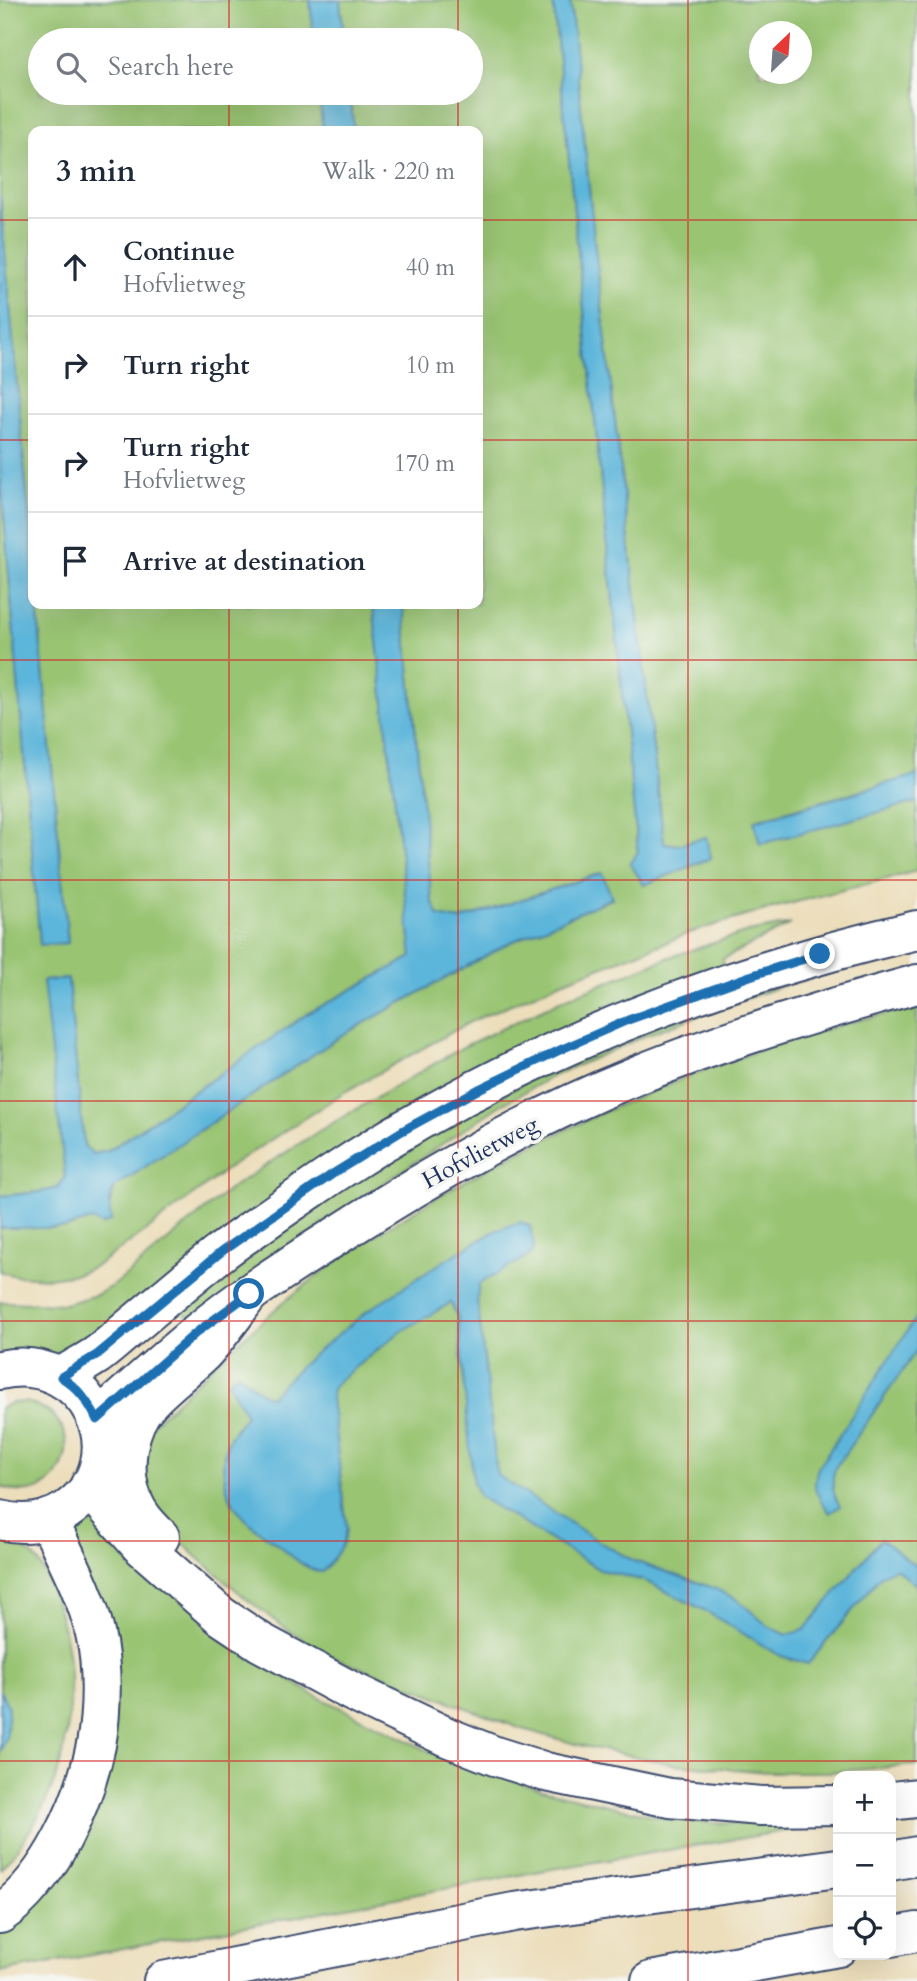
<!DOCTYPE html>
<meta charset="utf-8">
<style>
:root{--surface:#fff;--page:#f6f6f7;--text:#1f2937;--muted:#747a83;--line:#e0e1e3}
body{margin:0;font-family:Cardo,serif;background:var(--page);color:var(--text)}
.controls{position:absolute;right:21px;bottom:21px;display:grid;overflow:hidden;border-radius:14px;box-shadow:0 7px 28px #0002}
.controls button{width:63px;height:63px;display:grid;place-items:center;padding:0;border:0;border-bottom:2px solid var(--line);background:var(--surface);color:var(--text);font:35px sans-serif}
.compass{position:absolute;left:749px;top:21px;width:63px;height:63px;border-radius:50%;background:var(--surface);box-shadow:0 7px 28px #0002;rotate:25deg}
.stop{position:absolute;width:21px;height:21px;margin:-16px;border:5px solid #1f6fb2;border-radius:50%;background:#fff}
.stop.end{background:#1f6fb2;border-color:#fff;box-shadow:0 2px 7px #0008}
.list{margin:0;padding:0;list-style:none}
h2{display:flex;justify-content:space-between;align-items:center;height:91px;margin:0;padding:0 28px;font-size:30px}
h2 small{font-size:23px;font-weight:400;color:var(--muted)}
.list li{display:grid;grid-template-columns:46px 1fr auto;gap:21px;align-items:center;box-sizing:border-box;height:98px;padding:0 28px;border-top:2px solid var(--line)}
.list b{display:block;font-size:26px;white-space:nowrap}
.list p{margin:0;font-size:23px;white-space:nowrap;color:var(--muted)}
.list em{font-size:23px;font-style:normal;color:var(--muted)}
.icon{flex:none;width:38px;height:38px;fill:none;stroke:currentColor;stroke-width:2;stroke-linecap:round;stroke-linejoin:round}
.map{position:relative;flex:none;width:917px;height:1981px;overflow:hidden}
.search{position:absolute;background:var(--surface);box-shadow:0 7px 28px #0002;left:28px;top:28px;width:455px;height:77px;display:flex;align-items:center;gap:18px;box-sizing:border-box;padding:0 24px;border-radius:38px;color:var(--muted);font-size:26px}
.panel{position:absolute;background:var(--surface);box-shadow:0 7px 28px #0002;left:28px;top:126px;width:455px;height:483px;border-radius:14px}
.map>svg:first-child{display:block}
</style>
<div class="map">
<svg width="917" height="1981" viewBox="0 0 917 1981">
<rect width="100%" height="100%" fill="#f6f6f2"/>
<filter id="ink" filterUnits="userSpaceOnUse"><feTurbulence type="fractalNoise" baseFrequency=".0143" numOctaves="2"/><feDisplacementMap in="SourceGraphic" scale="14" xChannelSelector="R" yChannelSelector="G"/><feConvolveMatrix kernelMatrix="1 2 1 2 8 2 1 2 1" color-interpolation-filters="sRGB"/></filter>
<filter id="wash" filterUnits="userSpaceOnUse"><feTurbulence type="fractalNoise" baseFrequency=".00686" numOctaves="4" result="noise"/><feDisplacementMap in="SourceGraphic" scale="28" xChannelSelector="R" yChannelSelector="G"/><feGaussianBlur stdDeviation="1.57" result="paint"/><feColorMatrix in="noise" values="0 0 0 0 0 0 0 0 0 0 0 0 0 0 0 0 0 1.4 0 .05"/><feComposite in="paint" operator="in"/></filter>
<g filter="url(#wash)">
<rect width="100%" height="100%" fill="#ecdebb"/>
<path fill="#99c472" stroke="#5a7a68" stroke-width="2" fill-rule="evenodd" d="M0 0H310L314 40H40V93H319L323 131H33V561L0 196Z
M340 0H553L638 853 630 863 644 885 711 858 706 837 677 845 664 843 595 247 570 0H917V775L755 820 761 843 917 802V871L769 909 698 930 562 982 472 1021 343 1093 269 1141 227 1169 150 1228 96 1266 77 1274 48 1278 17 1276 0 1272V1228H65L91 1220 102 1225 115 1187 344 1034 509 943 612 898 601 873 460 920 439 917 432 901 403 604H478V131H354L350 93H471V40H344ZM760 32H802V74H760Z
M0 467 40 944 68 942 37 604H373L412 957 307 1014 108 1151 93 1154 84 1146 68 979 44 981 65 1176 58 1188 40 1192 0 1196Z
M791 924 723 959 721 973 616 1013 81 1350 52 1358 0 1357V1302L65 1304 96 1295 117 1283 231 1188 319 1131 465 1046 562 1000 670 957 748 932Z
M917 940V950L784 985 656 1031 553 1076 499 1106 348 1207 191 1321 175 1302 329 1189 592 1046Z
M917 1007V1765L827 1772H767L673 1764 583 1746 519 1728 333 1657 285 1628 248 1600 195 1555 160 1521 142 1488 150 1427 226 1353 280 1305 322 1272 383 1230 452 1188 518 1152 615 1107 691 1075 760 1050 846 1023Z
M26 1402C99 1420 62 1515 0 1486V1408L11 1403Z
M88 1512 264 1663 314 1695 429 1751 542 1790 664 1818 710 1823 788 1824 791 1825 792 1830 546 1870 0 1972V1928L102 1775 69 1527Z
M0 1539C11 1542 25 1548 33 1556 42 1564 47 1578 51 1589 74 1645 76 1709 59 1768 47 1805 27 1840 0 1869Z"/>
<path fill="#5cb5da" stroke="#3c729c" stroke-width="2" d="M310 0H340L344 40H314Z
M553 0H570L595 247 664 843 678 845 706 837 711 858 644 885 630 863 638 852Z
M319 93H350L354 131H323Z
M0 196 33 561V604H37L68 943 40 945 0 467Z
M373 604H403L432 901 439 916 460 920 602 873 612 898 509 943 344 1034 115 1187 109 1201 111 1221 102 1225 91 1220 65 1228H0V1196L40 1192 58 1188 65 1176 43 981 68 979 84 1146 93 1154 108 1151 307 1014 412 957Z
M917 775V802L760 844 754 821Z
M520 1222 530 1226 534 1247 530 1255 479 1284 477 1298 497 1475 601 1543 634 1561 714 1588 738 1600 768 1626 787 1635 804 1630 881 1539 917 1567V1586L895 1568 881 1576 808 1664 781 1656 700 1608 645 1581 600 1570 480 1497 473 1483 458 1318 451 1303 400 1332 339 1380 332 1389 331 1398 347 1529C344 1546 334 1559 322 1572 304 1569 291 1555 277 1544 263 1534 247 1523 237 1509 222 1489 219 1459 230 1437 235 1429 241 1422 246 1415L228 1382 238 1373 264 1395 271 1396 309 1358 370 1309 447 1259 497 1230Z
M917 1316V1350L835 1468C831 1483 832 1493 840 1506L830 1513C817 1496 811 1490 818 1468Z
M0 1691 8 1706 7 1734 0 1753Z"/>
</g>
<g filter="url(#ink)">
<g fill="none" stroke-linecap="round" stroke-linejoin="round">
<g stroke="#3a496c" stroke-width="42">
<path id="primary" d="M0 1370C88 1350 140 1459 67 1510 47 1523 23 1526 0 1520
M61 1377C73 1369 85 1363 97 1355 111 1345 124 1332 138 1321 165 1298 192 1275 220 1253 256 1226 295 1200 333 1174 509 1057 711 978 917 930
M97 1420C130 1391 163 1361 197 1333 242 1296 292 1264 341 1233 435 1173 531 1118 635 1076 726 1039 822 1010 917 984"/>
</g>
<g stroke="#3a496c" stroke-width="42">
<path id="motorway" d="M90 1485 97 1496 140 1545 221 1616 260 1642 351 1691 447 1737 495 1756 546 1772 670 1798 761 1806 838 1805
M160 1537C149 1526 137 1514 132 1498 121 1467 127 1425 150 1401 166 1384 185 1370 202 1354 219 1336 234 1314 249 1294
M891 1801 917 1798
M891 1861 917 1856
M0 1914C50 1880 84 1803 96 1745 102 1712 103 1666 95 1633 86 1593 65 1556 48 1519
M891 1937 917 1932
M163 1981 514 1912 838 1868
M651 1981 838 1947"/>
</g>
<use href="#primary" stroke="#fff" stroke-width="38"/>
<use href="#motorway" stroke="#fff" stroke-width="38"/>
</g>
</g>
<g fill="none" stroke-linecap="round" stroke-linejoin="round" filter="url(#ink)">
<path stroke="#1f6fb2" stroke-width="9" d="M249 1294 197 1332 97 1420C88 1401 78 1388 61 1377L98 1354 221 1252 334 1173 402 1131 481 1088 562 1049 628 1020 750 976 820 954"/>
</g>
<path fill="none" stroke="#d62828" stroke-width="2" stroke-opacity="0.55" d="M229 0V40M458 0V40M688 0V1981M229 93V131M458 93V131M0 220H33M478 220H917M0 440H33M478 440H917M229 604V1981M458 604V1981M0 660H917M0 880H917M0 1101H917M0 1321H917M0 1541H917M0 1761H917"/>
<g text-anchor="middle" stroke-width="7" stroke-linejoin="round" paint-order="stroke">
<g font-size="24" fill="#1b2f5e" stroke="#f6f6f2">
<text transform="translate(480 1152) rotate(-28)" y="8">Hofvlietweg</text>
</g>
</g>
</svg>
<div class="controls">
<button>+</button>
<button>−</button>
<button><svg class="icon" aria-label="locate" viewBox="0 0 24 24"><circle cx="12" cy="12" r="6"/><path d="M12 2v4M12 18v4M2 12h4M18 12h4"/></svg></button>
</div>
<svg class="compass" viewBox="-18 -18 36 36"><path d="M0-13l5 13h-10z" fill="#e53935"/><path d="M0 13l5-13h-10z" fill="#747a83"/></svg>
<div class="stop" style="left:249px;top:1294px"></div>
<div class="stop end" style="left:820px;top:954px"></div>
<div class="search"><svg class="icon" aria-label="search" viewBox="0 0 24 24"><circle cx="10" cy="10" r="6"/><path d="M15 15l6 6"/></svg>Search here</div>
<section class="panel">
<h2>3 min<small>Walk · 220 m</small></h2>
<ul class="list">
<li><svg class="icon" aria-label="ahead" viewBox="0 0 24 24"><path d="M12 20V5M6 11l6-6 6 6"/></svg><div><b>Continue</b><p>Hofvlietweg</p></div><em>40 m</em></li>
<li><svg class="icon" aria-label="right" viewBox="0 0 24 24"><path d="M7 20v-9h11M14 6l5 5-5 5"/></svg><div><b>Turn right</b></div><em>10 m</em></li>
<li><svg class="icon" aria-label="right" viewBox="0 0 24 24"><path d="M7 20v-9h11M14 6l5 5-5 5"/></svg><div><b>Turn right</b><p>Hofvlietweg</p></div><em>170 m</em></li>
<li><svg class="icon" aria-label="arrive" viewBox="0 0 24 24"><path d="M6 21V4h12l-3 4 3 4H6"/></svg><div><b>Arrive at destination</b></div></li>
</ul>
</section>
</div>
